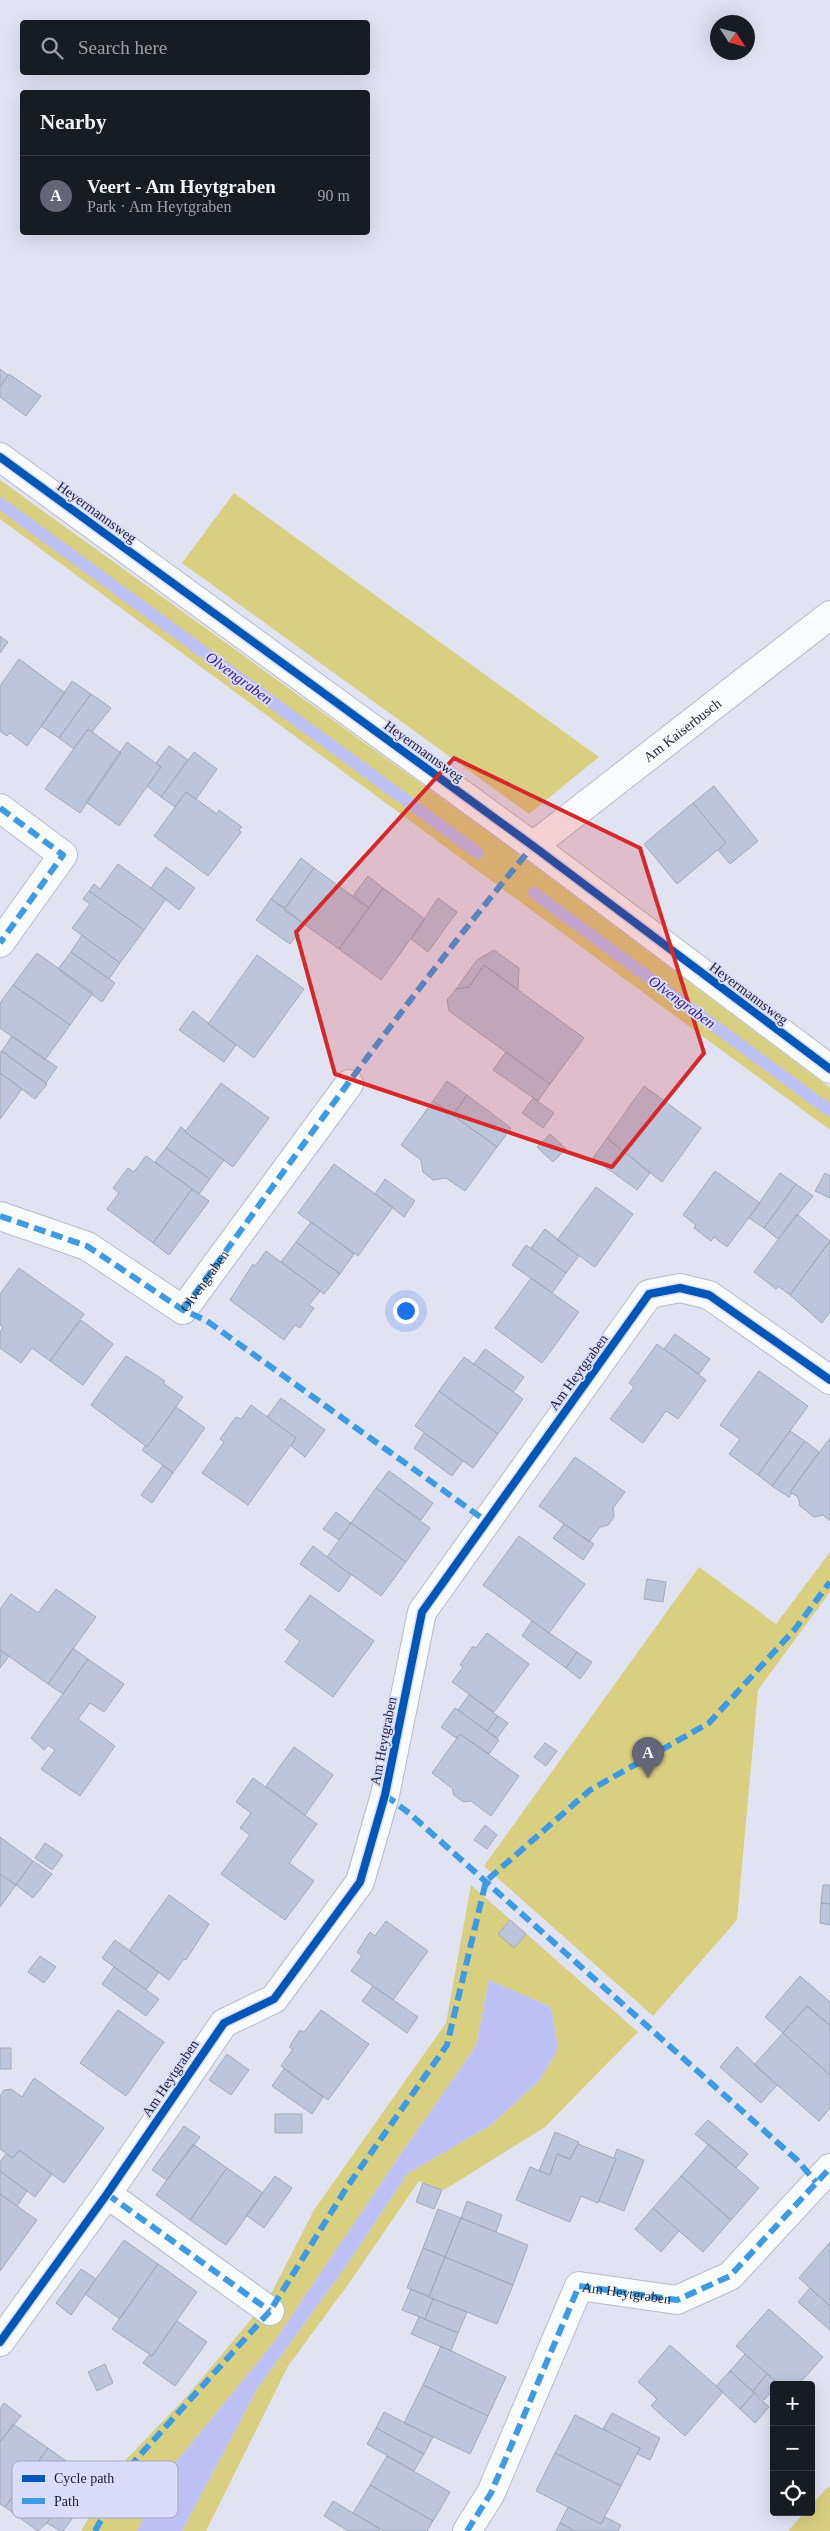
<!DOCTYPE html>
<meta charset="utf-8">
<style>
:root{--surface:#171b24;--page:#20242c;--text:#f1f3f6;--muted:#9ea1a6;--line:#363941;--accent:#646576}
body{margin:0;font-family:"Times New Roman",serif;background:var(--page);color:var(--text)}
.controls{position:absolute;right:15px;bottom:15px;display:grid;overflow:hidden;border-radius:5px;box-shadow:0 5px 20px #0002}
.controls button{width:45px;height:45px;display:grid;place-items:center;padding:0;border:0;border-bottom:1px solid var(--line);background:var(--surface);color:var(--text);font:25px sans-serif}
.compass{position:absolute;left:710px;top:15px;width:45px;height:45px;border-radius:50%;background:var(--surface);box-shadow:0 5px 20px #0002;rotate:126deg}
.you{position:absolute;left:405px;top:1310px;width:18px;height:18px;margin:-12px;border:4px solid #fff;border-radius:50%;background:#1a73e8;box-shadow:0 0 0 8px #1a73e833}
.badge{display:grid;place-items:center;width:32px;height:32px;border-radius:50%;background:var(--accent);color:#fff;font-size:16px;font-weight:700}
.pin{position:absolute;translate:-50% -41px;filter:drop-shadow(0 1px 2px #0008)}
.pin::after{content:'';position:absolute;top:26px;width:18px;height:15px;background:inherit;clip-path:polygon(0 0,100% 0,50% 100%)}
.list{margin:0;padding:0;list-style:none}
h2{display:flex;justify-content:space-between;align-items:center;height:65px;margin:0;padding:0 20px;font-size:21px}
h2 small{font-size:16px;font-weight:400;color:var(--muted)}
.list li{display:grid;grid-template-columns:32px 1fr auto;gap:15px;align-items:center;box-sizing:border-box;height:80px;padding:0 20px;border-top:1px solid var(--line)}
.list b{display:block;font-size:19px;white-space:nowrap}
.list p{margin:0;font-size:16px;white-space:nowrap;color:var(--muted)}
.list em{font-size:16px;font-style:normal;color:var(--muted)}
.icon{flex:none;width:28px;height:28px;fill:none;stroke:currentColor;stroke-width:2;stroke-linecap:round;stroke-linejoin:round}
.map{position:relative;flex:none;width:830px;height:2531px;overflow:hidden}
.search{position:absolute;background:var(--surface);box-shadow:0 5px 20px #0002;left:20px;top:20px;width:350px;height:55px;display:flex;align-items:center;gap:12px;box-sizing:border-box;padding:0 18px;border-radius:5px;color:var(--muted);font-size:19px}
.panel{position:absolute;background:var(--surface);box-shadow:0 5px 20px #0002;left:20px;top:90px;width:350px;height:145px;border-radius:5px}
.map>svg:first-child{display:block}
</style>
<div class="map">
<svg width="830" height="2531" viewBox="0 0 830 2531">
<rect width="100%" height="100%" fill="#e1e3f3"/>
<path fill="#d9cf81" d="M0 480 509 847 830 1088V1130L0 519Z
M234 493 599 757 529 814 182 563Z
M830 1552V1592L758 1690 737 1920 653 2016 484 1866 699 1567 776 1624Z
M471 1885 638 2032 545 2127 444 2190 419 2181 347 2286 288 2366 206 2531H182L257 2389 351 2259 407 2174 491 2125 540 2080 558 2048 551 2007 489 1980 476 2046 398 2158 274 2342 168 2472 137 2531H81L117 2469 188 2395 269 2298 314 2210 446 2023Z
M830 2485V2531H788L805 2512H811V2505Z"/>
<path fill="#bec1f6" d="M489 1980 551 2007 558 2048 540 2080 491 2125 407 2174 351 2259 257 2389 182 2531H137L168 2472 274 2342 398 2158 476 2046Z"/>
<g fill="none" stroke-linecap="round" stroke-linejoin="round">
<path stroke="#bec1f6" stroke-width="12" d="M0 503 478 853
M534 893 830 1111"/>
</g>
<path fill="#bcc5dc" stroke="#a4a9b8" d="M0 369 8 375 0 387Z
M9 374 41 396 26 416 0 397V387Z
M0 636 8 642 0 653Z
M19 659 65 693 27 746 10 733 7 736 0 731V686Z
M72 681 91 694 59 738 41 726Z
M91 694 111 708 92 732 88 729 74 749 59 738Z
M88 729 121 753 80 813 45 789Z
M127 742 161 767 119 826 86 802Z
M169 746 188 760 161 797 147 786 161 767 156 763Z
M194 752 217 769 196 799 186 792 175 807 161 797Z
M714 786 758 841 730 864 718 850 726 843 693 803Z
M186 792 217 814 219 810 242 827 239 830 241 832 208 876 154 836Z
M693 803 726 843 677 884 644 844Z
M301 858 314 868 285 908 271 899Z
M118 864 166 899 144 930 89 891 94 884 100 889Z
M166 867 195 888 179 910 151 888Z
M314 868 369 908 339 949 284 910Z
M368 876 383 888 369 908 353 896Z
M383 888 425 919 381 980 339 949Z
M89 891 144 930 120 963 72 928 90 904 83 899Z
M438 898 457 912 428 952 411 939Z
M271 899 305 924 290 944 256 920Z
M82 935 120 963 109 979 71 952Z
M494 950 519 968 518 990 484 965 469 987 456 989 477 960Z
M71 952 115 983 102 1002 58 969Z
M37 953 93 993 70 1025 13 985Z
M257 955 304 989 254 1058 208 1024Z
M484 965 584 1038 550 1084 449 1011 447 1000 456 989 469 987Z
M13 985 70 1025 45 1060 0 1028V1003Z
M193 1011 236 1045 224 1062 179 1030Z
M12 1036 57 1067 46 1083 2 1051Z
M1 1051 47 1084 35 1099 0 1073Z
M506 1052 550 1084 538 1101 493 1070Z
M0 1073 22 1089 0 1119Z
M447 1081 467 1095 453 1115 433 1101Z
M221 1083 269 1118 233 1167 185 1132Z
M644 1086 701 1128 662 1182 607 1138Z
M467 1095 511 1128 497 1147 453 1115Z
M533 1098 554 1113 543 1128 522 1113Z
M433 1101 497 1147 465 1191 446 1178 433 1180 423 1172 421 1160 401 1145Z
M181 1127 186 1131 185 1132 224 1160 210 1179 166 1148Z
M550 1134 566 1149 553 1162 537 1147Z
M607 1138 650 1173 637 1190 593 1158Z
M166 1148 210 1179 199 1194 155 1162Z
M146 1156 192 1189 153 1243 107 1209 119 1193 113 1188 128 1168 134 1172Z
M334 1164 393 1207 358 1256 298 1213Z
M715 1171 760 1203 727 1247 714 1237 711 1241 694 1228 696 1225 683 1215Z
M780 1173 796 1184 764 1228 749 1218Z
M825 1173 830 1176V1198L815 1191Z
M385 1179 415 1201 404 1217 375 1194Z
M796 1184 813 1196 778 1239 764 1228Z
M596 1187 633 1214 595 1267 557 1240Z
M192 1189 209 1201 169 1255 153 1243Z
M797 1214 830 1241 790 1295 778 1286 776 1289 754 1272Z
M311 1222 354 1254 340 1274 296 1242Z
M545 1229 579 1256 566 1273 531 1248Z
M830 1241V1312L822 1323 790 1295Z
M296 1242 340 1274 324 1294 281 1262Z
M526 1245 566 1273 552 1293 512 1265Z
M266 1251 320 1291 309 1305 314 1308 300 1328 295 1325 284 1340 230 1300 253 1264 255 1266Z
M19 1268 84 1314 50 1361 32 1348 21 1363 0 1348V1332L3 1327 0 1325V1294Z
M531 1278 579 1312 542 1363 495 1328Z
M81 1320 113 1344 83 1385 50 1361Z
M675 1334 710 1359 699 1374 664 1349Z
M657 1344 706 1380 678 1419 666 1411 643 1443 610 1419 634 1387 629 1383Z
M485 1349 524 1377 513 1392 474 1364Z
M126 1356 165 1381 163 1383 183 1397 147 1447 91 1405Z
M464 1357 523 1399 498 1434 439 1391Z
M759 1371 808 1406 758 1475 729 1454 740 1439 720 1425Z
M439 1391 498 1434 473 1468 415 1426Z
M281 1398 325 1430 305 1457 291 1446 296 1438 267 1417Z
M251 1405 296 1438 248 1505 202 1473 224 1442 220 1439 236 1417 241 1419Z
M176 1407 205 1428 173 1473 142 1450 146 1445 147 1447Z
M790 1431 805 1441 772 1486 758 1475Z
M424 1433 463 1461 452 1476 414 1448Z
M830 1438V1521L823 1515 814 1517 800 1506 798 1497 790 1492Z
M805 1441 819 1452 790 1492 792 1493 789 1497 772 1486Z
M575 1457 625 1492 613 1508 614 1517 608 1525 600 1527 589 1542 539 1506Z
M163 1465 173 1473 152 1503 141 1495Z
M389 1471 433 1503 421 1520 376 1488Z
M376 1488 430 1528 406 1562 351 1523Z
M336 1512 351 1523 339 1540 323 1529Z
M351 1523 406 1562 381 1596 327 1557Z
M564 1524 594 1544 583 1560 553 1538Z
M519 1536 585 1584 549 1633 483 1585Z
M313 1546 351 1575 339 1592 300 1564Z
M647 1579 666 1582 663 1602 644 1599Z
M56 1589 96 1617 48 1684 0 1650V1609L11 1594 38 1613Z
M310 1595 374 1641 333 1697 285 1662 300 1641 285 1630Z
M532 1621 577 1652 566 1668 522 1636Z
M487 1633 529 1664 494 1712 452 1682 463 1667 460 1665 473 1646 476 1648Z
M73 1648 88 1659 63 1694 48 1684Z
M0 1650 9 1656 0 1668Z
M577 1652 592 1662 580 1679 566 1668Z
M88 1659 124 1684 104 1712 90 1703 78 1719 115 1746 80 1796 41 1769 55 1750 48 1745 44 1750 31 1738Z
M469 1695 498 1716 487 1731 458 1710Z
M455 1708 499 1740 489 1754 460 1734 456 1738 441 1727Z
M498 1716 508 1723 497 1738 487 1731Z
M460 1734 519 1776 491 1816 471 1801 463 1802 454 1795 452 1788 432 1773Z
M545 1743 557 1751 546 1766 534 1757Z
M294 1747 333 1775 305 1815 266 1786Z
M253 1778 317 1824 289 1863 314 1881 285 1920 221 1874 250 1835 240 1828 251 1813 236 1802Z
M485 1825 497 1835 487 1849 474 1840Z
M0 1837 33 1861 16 1885 0 1874Z
M45 1843 63 1855 52 1870 35 1858Z
M33 1861 52 1874 33 1898 16 1885Z
M0 1874 16 1885 0 1907Z
M823 1885H830V1904L821 1903Z
M169 1895 209 1924 186 1960 184 1959 169 1980 129 1951Z
M821 1903 830 1904V1925L820 1923Z
M510 1920 526 1934 514 1948 498 1934Z
M386 1921 428 1951 393 2000 351 1971 362 1956 357 1952 370 1932 375 1936Z
M115 1940 159 1972 146 1990 102 1958Z
M40 1956 56 1967 44 1983 28 1972Z
M114 1967 159 1999 146 2016 102 1984Z
M800 1976 830 2002V2025L807 2006 783 2033 765 2017Z
M373 1986 418 2017 407 2033 362 2001Z
M807 2006 830 2026V2075L783 2033Z
M118 2010 164 2042 126 2096 80 2063Z
M321 2010 369 2044 328 2100 281 2066 293 2049 289 2047 300 2030 304 2032Z
M783 2033 830 2075V2108L819 2121 754 2065Z
M737 2047 777 2085 761 2103 720 2067Z
M0 2048H11V2069H0Z
M227 2054 249 2070 231 2095 209 2080Z
M284 2069 323 2097 312 2114 272 2086Z
M34 2078 104 2128 64 2183 19 2150 13 2158 0 2149V2096L4 2090 11 2089 22 2097Z
M275 2114H302V2133H275Z
M708 2120 748 2154 736 2168 695 2134Z
M184 2126 200 2137 167 2180 152 2170Z
M555 2132 579 2142 570 2159 557 2154 550 2175 539 2171Z
M193 2144 227 2168 190 2220 156 2195Z
M578 2144 616 2159 598 2203 581 2196 570 2222 516 2200 530 2167 550 2175 557 2154 570 2159Z
M709 2144 759 2188 731 2220 681 2176Z
M617 2149 644 2160 624 2211 599 2201 616 2159 614 2158Z
M19 2150 52 2174 35 2197 0 2171V2162L6 2154 13 2158Z
M227 2168 263 2193 226 2245 190 2220Z
M0 2171 27 2191 17 2206 0 2194Z
M275 2176 292 2188 264 2228 246 2215Z
M681 2176 731 2220 703 2252 653 2208Z
M423 2183 442 2190 434 2209 416 2202Z
M0 2194 37 2220 0 2271Z
M467 2201 502 2215 496 2232 461 2218Z
M653 2208 679 2231 661 2252 635 2229Z
M438 2209 461 2218 445 2257 423 2248Z
M461 2218 528 2245 513 2285 445 2257Z
M124 2240 158 2264 120 2319 85 2294Z
M830 2242V2306L799 2278Z
M423 2248 445 2257 429 2296 407 2288Z
M445 2257 513 2285 497 2324 429 2297Z
M158 2264 197 2292 152 2356 112 2329Z
M81 2269 96 2279 71 2315 56 2303Z
M810 2288 830 2306V2330L798 2302Z
M411 2289 433 2299 425 2319 402 2310Z
M433 2299 467 2312 458 2333 425 2319Z
M769 2309 823 2357 798 2385H780L736 2346Z
M419 2317 458 2333 451 2351 411 2334Z
M177 2321 207 2342 175 2386 143 2363 149 2355 152 2356Z
M670 2345 723 2392 685 2436 651 2406 657 2399 638 2382Z
M441 2346 506 2377 488 2416 423 2385Z
M745 2354 767 2374 753 2391 730 2371Z
M105 2364 113 2383 97 2391 88 2372Z
M730 2371 754 2393 740 2409 716 2386Z
M767 2374 779 2384 774 2385V2389L764 2400 753 2391Z
M423 2385 488 2416 470 2454 404 2423Z
M754 2393 769 2407 755 2423 740 2409Z
M4 2403 21 2416 0 2442V2409Z
M384 2412 433 2437 424 2454 376 2428Z
M612 2413 660 2438 650 2460 637 2454 640 2448 603 2429Z
M575 2415 640 2448 621 2486 555 2453Z
M13 2424 48 2448 5 2507 0 2504V2442Z
M376 2428 424 2454 414 2471 367 2444Z
M48 2448 83 2473 47 2523 38 2531 5 2507Z
M555 2453 621 2486 601 2524 536 2491Z
M387 2456 450 2492 433 2521 370 2485Z
M79 2478 94 2489 63 2531H60L47 2523Z
M370 2485 433 2521 427 2531H384L353 2513Z
M333 2501 380 2529 379 2531H348L324 2516Z
M568 2507 601 2524 605 2517 621 2525 618 2531H575L560 2523Z
M560 2523 575 2531H556Z"/>
<g fill="none" stroke-linecap="round" stroke-linejoin="round">
<g stroke="#b9bbca" stroke-width="30">
<g id="minor">
<path d="M0 457 533 846 830 1069"/>
<path d="M0 808 63 855 0 943"/>
<path id="s1" d="M533 846 830 615"/>
<path d="M0 1216 87 1246 183 1310 349 1084"/>
<path d="M107 2194 270 2311"/>
<path d="M0 2342 107 2194 224 2023 274 1999 360 1882 385 1795 422 1612 649 1294 680 1288 709 1295 830 1380"/>
<path id="s2" d="M467 2531 491 2493 579 2286 677 2300 730 2276 830 2168"/>
</g>
</g>
<use href="#minor" stroke="#fafbfd" stroke-width="28"/>
<g stroke="#3c9be2" stroke-width="6" stroke-dasharray="12 6" stroke-linecap="butt">
<path d="M0 808 63 855 0 943"/>
<path d="M0 1216 87 1246 183 1310 207 1321 486 1521"/>
<path id="s3" d="M183 1310C297 1154 409 994 533 846"/>
<path d="M385 1795 409 1813 797 2160 816 2182"/>
<path d="M107 2194 270 2311"/>
<path d="M95 2531 132 2464 270 2311 347 2187 447 2045 486 1881 590 1790 709 1723 795 1629 830 1582"/>
<path d="M467 2531 491 2493 579 2286 677 2300 730 2276 830 2168"/>
</g>
<g stroke="#daddfa" stroke-width="11">
<path id="cycleway" d="M0 457 533 846 830 1069
M0 2342 107 2194 224 2023 274 1999 360 1882 385 1795 422 1612 649 1294 680 1288 709 1295 830 1380"/>
</g>
<use href="#cycleway" stroke="#0057b8" stroke-width="8"/>
</g>
<path fill="#d62828" fill-opacity="0.2" stroke="#d62828" stroke-width="4" stroke-linejoin="round" d="M454 758 640 848 704 1053 612 1167 335 1074 296 932Z"/>
<g text-anchor="middle" stroke-width="4" stroke-linejoin="round" paint-order="stroke">
<g font-size="14" fill="#202133" stroke="#daddfa">
<text transform="translate(97 512) rotate(36)" y="5">Heyermannsweg</text>
<text dy="5" stroke="none"><textPath href="#s1" startOffset="189">Am Kaiserbusch</textPath></text>
<text transform="translate(424 751) rotate(36)" y="5">Heyermannsweg</text>
<text transform="translate(749 993) rotate(37)" y="5">Heyermannsweg</text>
<text dy="5" stroke="none"><textPath href="#s3" startOffset="36">Olvengraben</textPath></text>
<text transform="translate(578 1372) rotate(-54)" y="5">Am Heytgraben</text>
<text transform="translate(383 1741) rotate(-79)" y="5">Am Heytgraben</text>
<text transform="translate(170 2078) rotate(-56)" y="5">Am Heytgraben</text>
<text dy="5" stroke="none"><textPath href="#s2" startOffset="318">Am Heytgraben</textPath></text>
</g>
<g font-size="15" font-style="italic" fill="#341398" stroke="#daddfa">
<text transform="translate(239 678) rotate(36)" y="5">Olvengraben</text>
<text transform="translate(682 1002) rotate(36)" y="5">Olvengraben</text>
</g>
</g>
<rect x="12" y="2461" width="166" height="57" rx="8" fill="#daddfa" stroke="#a2a5be" stroke-width="1"/>
<rect x="22" y="2475" width="23" height="7" fill="#0057b8"/>
<rect x="22" y="2498" width="23" height="6" fill="#3c9be2"/>
<g font-size="14" fill="#202133">
<text x="54" y="2483">Cycle path</text>
<text x="54" y="2506">Path</text>
</g>
</svg>
<div class="controls">
<button>+</button>
<button>−</button>
<button><svg class="icon" aria-label="locate" viewBox="0 0 24 24"><circle cx="12" cy="12" r="6"/><path d="M12 2v4M12 18v4M2 12h4M18 12h4"/></svg></button>
</div>
<svg class="compass" viewBox="-18 -18 36 36"><path d="M0-13l5 13h-10z" fill="#e53935"/><path d="M0 13l5-13h-10z" fill="#9ea1a6"/></svg>
<div class="you"></div>
<div class="pin badge" style="left:648px;top:1778px">A</div>
<div class="search"><svg class="icon" aria-label="search" viewBox="0 0 24 24"><circle cx="10" cy="10" r="6"/><path d="M15 15l6 6"/></svg>Search here</div>
<section class="panel">
<h2>Nearby<small></small></h2>
<ul class="list">
<li><span class="badge">A</span><div><b>Veert - Am Heytgraben</b><p>Park · Am Heytgraben</p></div><em>90 m</em></li>
</ul>
</section>
</div>
